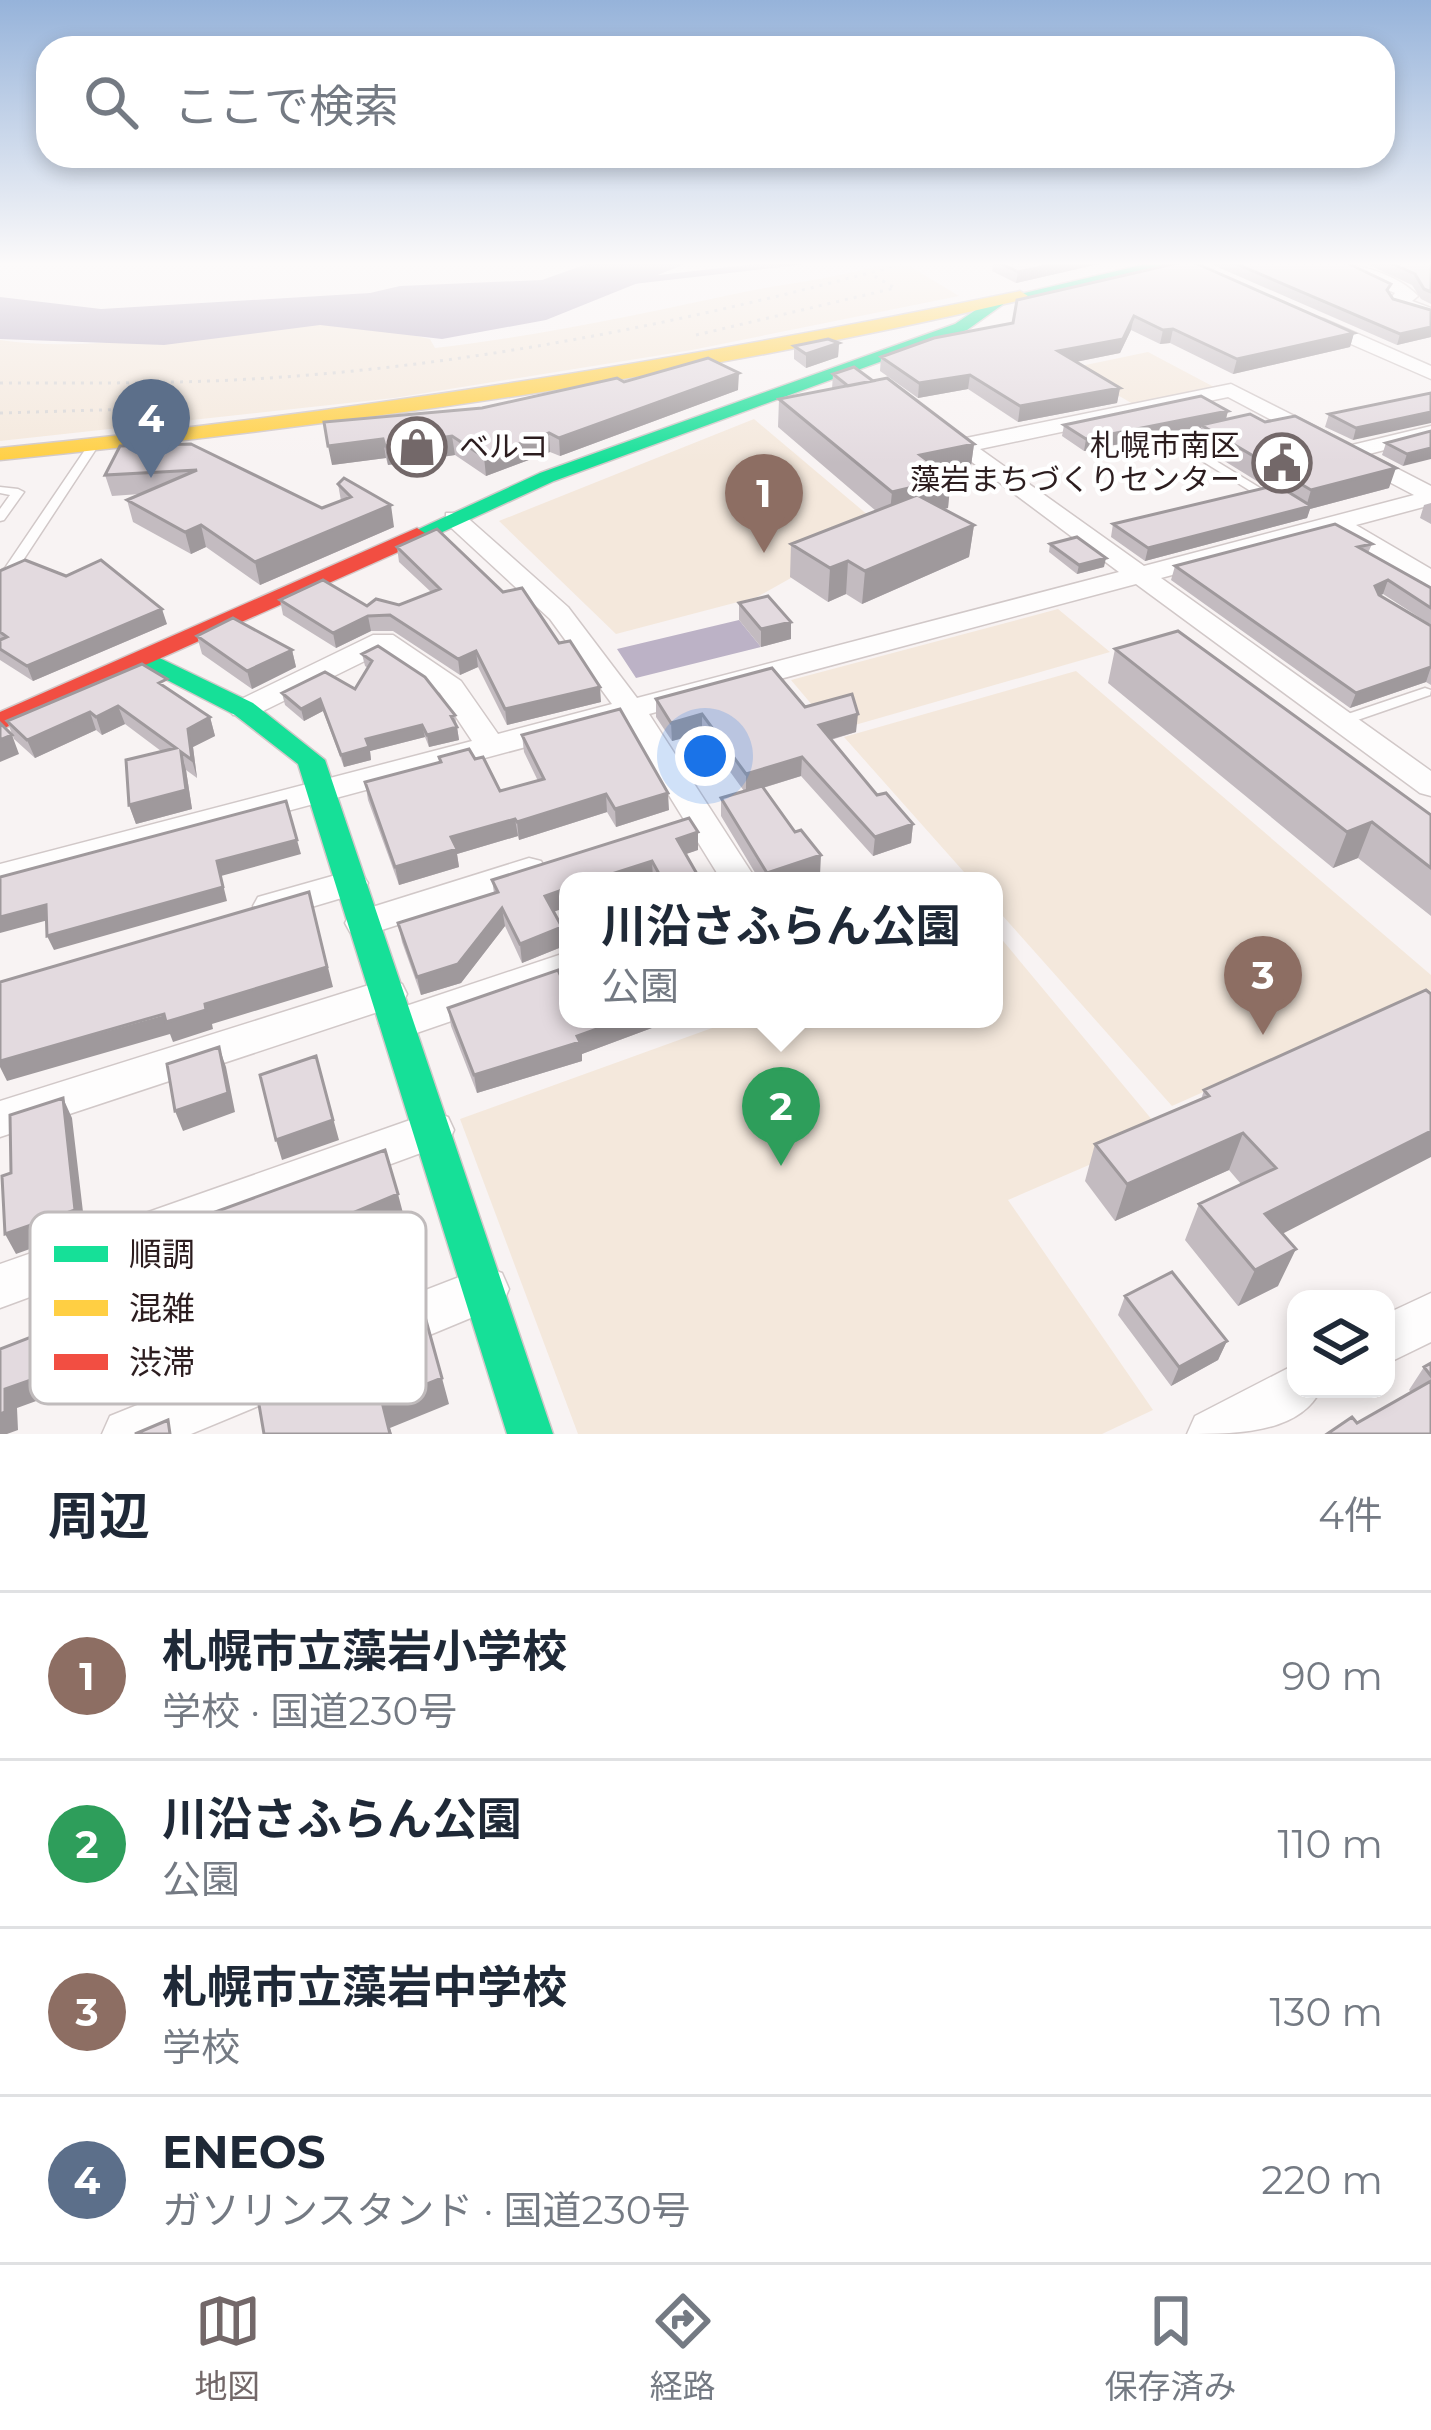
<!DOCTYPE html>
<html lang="ja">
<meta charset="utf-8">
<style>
:root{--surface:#fff;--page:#f6f6f7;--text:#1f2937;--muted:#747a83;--line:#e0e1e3;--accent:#736869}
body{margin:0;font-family:Montserrat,"Noto Sans JP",sans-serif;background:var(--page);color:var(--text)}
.controls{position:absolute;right:36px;bottom:36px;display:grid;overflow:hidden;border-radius:24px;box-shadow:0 6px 18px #0003}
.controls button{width:108px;height:108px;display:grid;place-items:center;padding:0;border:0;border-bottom:3px solid var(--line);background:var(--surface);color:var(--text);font:60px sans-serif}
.you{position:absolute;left:705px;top:756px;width:42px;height:42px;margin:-30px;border:9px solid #fff;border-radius:50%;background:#1a73e8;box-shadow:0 0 0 18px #1a73e833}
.badge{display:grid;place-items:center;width:78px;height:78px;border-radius:50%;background:var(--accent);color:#fff;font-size:39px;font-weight:700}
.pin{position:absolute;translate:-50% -99px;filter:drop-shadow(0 3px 6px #0008)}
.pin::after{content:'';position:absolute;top:63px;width:42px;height:36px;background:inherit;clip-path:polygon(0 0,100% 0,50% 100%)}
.popup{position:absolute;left:559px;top:872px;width:444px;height:156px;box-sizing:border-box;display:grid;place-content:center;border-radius:24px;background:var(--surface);filter:drop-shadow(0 3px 9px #0005);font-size:39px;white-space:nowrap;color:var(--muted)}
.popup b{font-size:45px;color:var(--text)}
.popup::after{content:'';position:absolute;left:50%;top:100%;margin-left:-24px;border:24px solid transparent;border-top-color:var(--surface)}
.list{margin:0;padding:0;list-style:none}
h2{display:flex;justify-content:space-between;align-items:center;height:156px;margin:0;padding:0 48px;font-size:51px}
h2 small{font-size:39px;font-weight:400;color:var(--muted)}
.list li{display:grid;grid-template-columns:78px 1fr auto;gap:36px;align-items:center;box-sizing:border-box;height:168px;padding:0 48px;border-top:3px solid var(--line)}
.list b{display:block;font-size:45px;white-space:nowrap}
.list p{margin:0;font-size:39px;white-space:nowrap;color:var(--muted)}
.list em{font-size:39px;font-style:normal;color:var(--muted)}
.icon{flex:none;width:66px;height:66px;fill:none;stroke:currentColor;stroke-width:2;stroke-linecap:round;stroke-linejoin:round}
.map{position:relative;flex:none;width:1431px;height:1434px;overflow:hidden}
.search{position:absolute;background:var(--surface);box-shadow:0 6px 18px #0003;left:36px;right:36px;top:36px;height:132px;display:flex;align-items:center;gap:30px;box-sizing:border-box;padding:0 42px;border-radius:36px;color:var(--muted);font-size:45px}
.sheet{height:828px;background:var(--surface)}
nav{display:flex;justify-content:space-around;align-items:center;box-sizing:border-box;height:168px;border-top:3px solid var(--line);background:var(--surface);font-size:33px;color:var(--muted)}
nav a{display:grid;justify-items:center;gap:6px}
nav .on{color:var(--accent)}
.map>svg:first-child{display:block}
</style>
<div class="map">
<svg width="1431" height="1434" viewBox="0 0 1431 1434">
<rect width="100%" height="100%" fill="#f8f3f3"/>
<path fill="#f4e8dc" d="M889 262H903L959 296 692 350 394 398 0 441V340C104 355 208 325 311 322 351 321 392 330 430 339L435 348C539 336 641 314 744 292 793 282 842 278 889 262Z
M1148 352 1214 387 1133 404 1071 368Z
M754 419 882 527 757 597 616 634 499 521Z
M1058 609 1110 652 834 731 791 680Z
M1076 671 1431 975V990L1172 1106 994 906V881H972L844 737Z
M994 930 1163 1133 1008 1200 1153 1410 1102 1434H578L460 1119 737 1019H994Z"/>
<path fill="#bcb2c6" d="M592 262H690L546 320 442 339 320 325 164 345 0 339V297L101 309 370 293 400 286 542 280Z
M739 620 761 647 636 678 617 649Z"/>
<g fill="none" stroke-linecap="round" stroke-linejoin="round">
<path stroke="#bcb2c6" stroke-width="6" d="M633 281 800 262"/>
<g stroke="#d1c8c8" stroke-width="3">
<path id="lane" d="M1216 429 1221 432 1220 434 1185 442 1265 491V495H1257L1170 441Z
M93 443 98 446 16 571 0 580V571L5 568 89 444Z
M0 487 18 489 24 492 4 520 0 521V509L10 495 0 493Z
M1425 688 1431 690 1430 695 1346 724H1336L1333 721 1336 718Z"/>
</g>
<g stroke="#d1c8c8" stroke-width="3">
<path id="street" d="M1323 262C1353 262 1397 273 1418 296L1412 301 1431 308V319L1391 305 1388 301 1395 293Z
M1312 319H1324L1431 366V379L1312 327Z
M1231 384 1352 445 1431 426V438L1369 454 1431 486V505L1356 525 1431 569V588L1332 532 1161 578 1431 771V796L1420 793 1136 584 649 714 757 881H722L623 721 0 888V864L472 741 440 693 381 653 255 715H233L229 709 233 703 373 635H393L461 681 498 734 612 704 550 619 446 523V513H462L568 607 637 698 1119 572 929 430 940 424 966 438ZM1228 397 1414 495 1144 566 980 449Z
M529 858 541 861 546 870 541 879 363 936 350 932 345 923 350 914Z
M350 871 362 874 368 883 362 892 271 919 258 915 253 906 258 897Z
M568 952V981L399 1039 385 1035 379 1024 385 1013Z
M388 979 402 984 407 994 402 1004 0 1137V1101Z
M433 1112 448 1117 454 1130 448 1143 0 1308V1264Z
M485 1267 502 1273 509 1289 502 1305 391 1351 374 1344 367 1327 374 1310Z
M1431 1293V1342L1386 1364V1314Z
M291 1343 309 1351 316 1368 309 1385 191 1434H102L110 1416Z
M1296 1364V1389H1321C1300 1434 1234 1434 1187 1434L1195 1416Z"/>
</g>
<g stroke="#d1c8c8" stroke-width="3">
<path id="fast" d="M1154 262H1183L1020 301 1012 296Z
M995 297 1009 300 967 330 554 481 425 540H409L406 535 540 473 955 324Z
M145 651 253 703 325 760 553 1434H507L298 764 235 715 136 664 132 659 136 654Z"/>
</g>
<g stroke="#d1c8c8" stroke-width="3">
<path id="slow" d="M1020 291 1028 296 1026 299C689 378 344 425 0 460V448C343 414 682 361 1020 291Z"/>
</g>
<g stroke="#d1c8c8" stroke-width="3">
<path id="jam" d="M417 528 428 535 425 540 0 730V712Z"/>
</g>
<path stroke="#d7d5d5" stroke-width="3" stroke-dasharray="3 6" stroke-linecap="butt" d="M696 335 895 288 871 274
M0 383C94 383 189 384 283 377 496 362 704 318 910 262
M0 413 168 408"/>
<use href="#lane" fill="#fefdfd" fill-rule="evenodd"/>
<use href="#street" fill="#fefdfd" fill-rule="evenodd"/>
<use href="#fast" fill="#16e098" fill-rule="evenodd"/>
<use href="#slow" fill="#ffcf43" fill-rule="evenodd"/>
<use href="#jam" fill="#f24e42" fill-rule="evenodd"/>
</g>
<path fill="#c3bbc0" d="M993 262H1108L1016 283 992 271Z
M1206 262H1345L1388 292 1393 299 1431 310V337L1397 345Z
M1362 262H1431V304L1421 299 1412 285Z
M1017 300 1354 333 1350 347 1233 374 1170 343 1160 344 1131 330 1120 353 1076 362 1120 388 1117 403 1018 422 968 389 918 398 880 371 881 357 1013 323Z
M839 343 838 357 806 368 794 359V346Z
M833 374 873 381 974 444 970 473 950 477 948 508 943 509 974 525 969 557 862 604 846 594 828 602 790 577 791 544 876 511 778 427 779 399 832 389Z
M624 382 738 390 560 456 550 452 486 476 455 455 388 465 386 458 332 465 482 408Z
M1431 393 1353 440 1325 427 1329 414Z
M1228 411 1226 419 1389 488 1310 509 1307 518 1145 561 1111 537 1113 524 1268 488 1197 444 1201 428 1084 451 1062 436 1064 425Z
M1431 431 1403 466 1382 455 1386 443Z
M120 446 322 508 341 501 338 484 394 527 260 585 206 547 191 554 133 522 127 500 140 494 112 496 105 475Z
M1431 503V524L1420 518 1424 505Z
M1050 544 1104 567 1077 574 1049 552Z
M1372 544 1368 553 1431 588V625L1383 594 1380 596 1431 626V685L1426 682 1350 708 1171 580 1175 566Z
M397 547 503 592 559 643 601 702 507 725 478 667 460 675 393 631H371L336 648 283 615 280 600 367 606 399 605 431 592 399 562Z
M0 571 66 576 167 624 33 681 0 660Z
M739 603 791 639 761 647 739 620Z
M197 636 292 650 296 667 252 689 202 654Z
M1115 649 1431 815V916L1358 858 1333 868 1108 683Z
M362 654 455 715 459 740 429 747 425 737 370 751 371 760 344 767 323 711 304 721 285 705 282 693 355 689 368 668 365 666Z
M170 691 210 717 215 736 193 747 197 778 186 770 192 809 136 824 129 805 161 751 125 724 102 735 96 730 35 758 14 739 7 721Z
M656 699 805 707 856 732 831 740 877 795 913 824 911 843 873 856 801 776 763 788 820 875 801 881H760L721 816V798L744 791 702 733 672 741 656 717Z
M522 735 669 810 616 827 607 812 519 840 518 836 457 854 459 867 399 885 368 800 365 782 440 762 439 757 475 759 500 791 538 781 524 752Z
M698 850 686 854 701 881H654L653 879 647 881H568L554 912 564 946 522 963 505 926 461 983 421 995 402 942 398 923 494 893 492 880Z
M1426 990 1282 1234 1278 1286 1238 1306 1185 1240 1199 1204 1241 1184 1229 1170 1115 1221 1085 1181 1095 1144 1201 1100 1204 1090Z
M448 1008 568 1019H676L582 1054V1061L477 1093 451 1026Z
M1125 1296 1227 1341 1218 1360 1171 1386 1118 1315Z
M1431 1363V1434L1357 1423 1411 1392 1409 1390 1424 1367Z"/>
<path fill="#9f999c" d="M1063 262H1108L1016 283 1018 272Z
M1134 316 1131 330 1120 353 1055 366 1058 351Z
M1431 327V337L1397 345 1400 334Z
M1173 329 1170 343 1160 344 1163 330Z
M1354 333 1350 347 1233 374 1237 359Z
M839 343 838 357 806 368V354Z
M739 373 738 390 560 456 559 438Z
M970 375 968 389 918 398 919 383Z
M1120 388 1117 403 1018 422 1020 406Z
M1228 411 1225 422 1201 425V428L1175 433 1084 451 1086 439Z
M1431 412V423L1353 440 1356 428Z
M549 433 550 452 486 476 484 457Z
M452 436 455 455 388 465 385 446Z
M383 439 386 458 332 465 328 446Z
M974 444 970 473 917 484 920 455Z
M1431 448V459L1403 466 1407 454Z
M1396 468 1389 488 1310 509 1307 518 1145 561 1148 548 1306 507 1311 490Z
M951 478 948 508 889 522 892 492Z
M391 505 394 527 260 585 255 562Z
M201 525 206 547 191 554 185 532Z
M974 525 969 557 862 604 865 571Z
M1106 558 1104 567 1077 574 1079 565Z
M848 561 846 594 828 602 830 568Z
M1388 580 1383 594 1370 599 1375 586Z
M162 609 167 624 33 681 27 666Z
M368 616 371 631 336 648 333 633Z
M791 622V639L761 647V629Z
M292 650 296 667 252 689 247 671Z
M476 651 478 667 460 675 458 659Z
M1431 667 1426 682 1350 708 1356 693Z
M600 687 601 702 507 725 505 709Z
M320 699 323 711 304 721 301 709Z
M118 706 125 724 102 735 96 717Z
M90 712 96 730 35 758 27 740Z
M702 714V733L672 741 671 723Z
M858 714 856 732 818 743 819 725Z
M210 717 215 736 193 747 197 778 192 760 188 729Z
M422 725 425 737 370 751 371 760 344 767 341 755 366 739Z
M457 727 459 740 429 747 427 735Z
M12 735 19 754 0 762V740Z
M181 752 186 770 192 809 136 824 129 805Z
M802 757 801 776 746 793V774Z
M668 793 669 810 616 827 615 809Z
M606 794 607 812 519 840 517 822Z
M515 819 518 836 457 854 459 867 399 885 395 867 451 837Z
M1372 822 1358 858 1333 868 1347 832Z
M913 824 911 843 873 856 875 837Z
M698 832V850L677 857V839Z
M297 840 301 854 221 876 227 901 54 950 47 936 217 861Z
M821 855 820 875 801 881H767V873Z
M652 861 653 879 647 881H590Z
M568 888V907L547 914 545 896Z
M309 892 333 987 212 1024 213 1029 173 1042 170 1034 7 1081 0 1067V1061L205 1004Z
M46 905 52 919 0 933V917Z
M502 908 505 926 461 983 421 995 417 977Z
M562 927 564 946 522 963 520 944Z
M625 1019H676L582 1054V1061L477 1093 474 1075Z
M219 1047 226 1067 235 1112 183 1131 175 1111Z
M316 1056 339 1140 282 1160 276 1140Z
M63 1098 72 1118 85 1229 16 1254 5 1234Z
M1431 1131V1157L1249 1251 1265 1214Z
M1243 1133 1229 1170 1115 1221 1127 1184Z
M398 1194 403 1213 311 1252 310 1248 255 1269 268 1339 185 1373 176 1354 248 1250Z
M1296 1249 1278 1286 1238 1306 1255 1270Z
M173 1330 182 1348 17 1408 18 1430 7 1434H0V1414L5 1389Z
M1227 1341 1218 1360 1171 1386 1179 1367Z
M442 1378 449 1404 390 1428 392 1434H390L382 1402Z"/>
<path fill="#e3dadf" stroke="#9f999c" stroke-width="3" d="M997 262H1063L1018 272Z
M1182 262H1193L1354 333 1237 359 1173 329 1163 330 1134 316 1123 339 1058 351 1120 388 1020 406 970 375 919 383 881 357 934 338 1013 323 1017 300Z
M1232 262H1345L1391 284 1387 290 1393 299 1431 310V327L1400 334Z
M1388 262H1431V292L1424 289 1415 274Z
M828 339 839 343 806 354 794 346Z
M708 358 739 373 559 438 549 433 484 457 452 436 385 446 383 439 328 446 324 422 482 408 617 378 624 382Z
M854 367 873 381 848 386 833 374Z
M887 378 974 444 920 455 951 478 892 492 779 399Z
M1431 393V412L1356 428 1329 414Z
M1201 396 1228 411 1086 439 1064 425Z
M1250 414 1265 422 1295 416 1396 468 1311 490 1201 425Z
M1431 431V448L1407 454 1386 443Z
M191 444 322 508 351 497 338 484 344 478 391 505 255 562 201 525 185 532 127 500 197 470 105 475 120 446Z
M1277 485 1311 506 1148 548 1113 524Z
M917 495 974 525 865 571 848 561 830 568 791 544Z
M1335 524 1372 544 1358 547 1431 588V608L1388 580 1375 586 1379 595 1431 626V667L1356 693 1175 566Z
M437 529 503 592 522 588 559 643 570 641 600 687 505 709 476 651 458 659 390 615 368 616 333 633 280 600 323 580 367 606 376 599 399 605 440 589 397 547Z
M1077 537 1106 558 1079 565 1050 544Z
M25 560 66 576 101 560 162 609 27 666 0 649V640L7 637 0 632V571Z
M768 596 791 622 761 629 739 603Z
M233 618 292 650 247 671 197 636Z
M1178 631 1431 815V868L1372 822 1347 832 1115 649Z
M378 646 425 677 455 715 451 716 457 727 427 735 422 725 366 739 369 747 341 755 320 699 301 709 282 693 325 672 355 689 372 661 362 654Z
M142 664 167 679 159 683 210 717 188 729 192 760 181 752 186 790 129 805 126 760 176 748 118 706 96 717 90 712 27 740 7 721Z
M772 668 805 707 852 694 858 714 819 725 877 795 886 793 913 824 875 837 802 757 746 774 702 714 671 723 656 699Z
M620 709 668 793 615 809 606 794 517 822 515 819 451 837 457 849 395 867 365 782 441 762 439 757 469 749 475 759 483 757 500 791 544 779 522 735Z
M0 723 12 735 0 740Z
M762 786 795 832 801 830 821 855 767 873 721 798Z
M286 801 297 840 217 861 223 887 47 936 46 905 0 917V877Z
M689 818 698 832 677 839 701 881H663L652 861 590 881H568V888L545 896 562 927 520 944 502 908 458 964 417 977 398 923 498 892 492 880Z
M921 875 926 881H903Z
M309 892 327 967 205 1004 206 1010 166 1022 164 1014 0 1061V982Z
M558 970 565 985H568V1019H625L577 1036 580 1042 474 1075 448 1008Z
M1426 990 1431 994V1131L1265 1214 1296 1249 1255 1270 1199 1204 1276 1168 1243 1133 1127 1184 1095 1144 1209 1096 1204 1090Z
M219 1047 228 1093 175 1111 167 1064Z
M316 1056 333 1120 276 1140 260 1075Z
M63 1098 75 1210 5 1234 2 1176 11 1173 10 1115Z
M385 1150 398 1194 305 1233 304 1229 248 1250 261 1321 176 1354 173 1330 5 1389V1412L0 1414V1349L34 1336V1278Z
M1172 1272 1227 1341 1179 1367 1125 1296Z
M424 1313 442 1378 382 1402 390 1434H264L255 1381Z
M1431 1363V1376L1424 1367Z
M1431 1381V1434H1327L1352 1417 1357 1423Z
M168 1420 170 1434H135Z"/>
<linearGradient id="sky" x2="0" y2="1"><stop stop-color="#96b3da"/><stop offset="0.57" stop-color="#fcfafa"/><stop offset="1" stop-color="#fcfafa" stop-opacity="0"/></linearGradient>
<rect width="1431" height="463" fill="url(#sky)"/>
<defs>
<g id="shop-ring" transform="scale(3)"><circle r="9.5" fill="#fff" stroke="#736869" stroke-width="1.5"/><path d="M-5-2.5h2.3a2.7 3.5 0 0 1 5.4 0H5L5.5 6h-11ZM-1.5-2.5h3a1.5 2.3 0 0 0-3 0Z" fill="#736869"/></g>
<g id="civic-ring" transform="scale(3)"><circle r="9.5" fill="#fff" stroke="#736869" stroke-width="1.5"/><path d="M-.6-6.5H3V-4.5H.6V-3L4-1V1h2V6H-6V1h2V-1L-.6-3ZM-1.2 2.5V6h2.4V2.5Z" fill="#736869"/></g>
</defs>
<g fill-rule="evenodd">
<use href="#shop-ring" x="417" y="447"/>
<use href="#civic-ring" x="1282" y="463"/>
</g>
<g text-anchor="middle" stroke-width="9" stroke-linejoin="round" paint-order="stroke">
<g font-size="30" fill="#2c1d1f" stroke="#fff" text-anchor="end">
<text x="1240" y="456">札幌市南区<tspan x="1240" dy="34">藻岩まちづくりセンター</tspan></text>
<text x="459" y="457" text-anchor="start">ベルコ</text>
</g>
</g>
<rect x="30" y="1212" width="396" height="192" rx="18" fill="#fff" stroke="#c0bbbc" stroke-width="3"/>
<rect x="54" y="1246" width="54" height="16" fill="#16e098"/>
<rect x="54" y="1300" width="54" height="16" fill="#ffcf43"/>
<rect x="54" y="1354" width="54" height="16" fill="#f24e42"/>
<g font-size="33" fill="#2c1d1f">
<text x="129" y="1266">順調</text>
<text x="129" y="1320">混雑</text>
<text x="129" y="1374">渋滞</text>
</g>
</svg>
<div class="controls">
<button><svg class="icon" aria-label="layers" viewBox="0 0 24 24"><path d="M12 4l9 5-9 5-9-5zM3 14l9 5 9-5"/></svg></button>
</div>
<div class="you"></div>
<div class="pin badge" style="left:764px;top:553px;background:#8d6e63">1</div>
<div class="pin badge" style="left:781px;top:1166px;background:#2e9e5b">2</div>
<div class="popup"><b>川沿さふらん公園</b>公園</div>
<div class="pin badge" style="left:1263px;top:1035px;background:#8d6e63">3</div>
<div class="pin badge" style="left:151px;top:478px;background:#5c6f8a">4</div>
<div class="search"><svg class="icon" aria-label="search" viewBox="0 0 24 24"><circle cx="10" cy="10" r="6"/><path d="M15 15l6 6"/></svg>ここで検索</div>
</div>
<section class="sheet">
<h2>周辺<small>4件</small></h2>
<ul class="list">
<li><span class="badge" style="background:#8d6e63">1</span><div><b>札幌市立藻岩小学校</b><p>学校 · 国道230号</p></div><em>90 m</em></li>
<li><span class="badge" style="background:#2e9e5b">2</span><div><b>川沿さふらん公園</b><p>公園</p></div><em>110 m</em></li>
<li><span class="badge" style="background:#8d6e63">3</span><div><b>札幌市立藻岩中学校</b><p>学校</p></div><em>130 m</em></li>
<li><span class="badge" style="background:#5c6f8a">4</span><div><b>ENEOS</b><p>ガソリンスタンド · 国道230号</p></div><em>220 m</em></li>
</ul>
</section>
<nav>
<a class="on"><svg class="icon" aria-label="map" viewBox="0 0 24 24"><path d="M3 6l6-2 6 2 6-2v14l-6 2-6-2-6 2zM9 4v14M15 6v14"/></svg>地図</a>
<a><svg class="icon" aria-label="directions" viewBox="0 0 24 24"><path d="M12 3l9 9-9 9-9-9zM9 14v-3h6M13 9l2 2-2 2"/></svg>経路</a>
<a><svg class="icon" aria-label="saved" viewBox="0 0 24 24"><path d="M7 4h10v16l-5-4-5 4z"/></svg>保存済み</a>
</nav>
